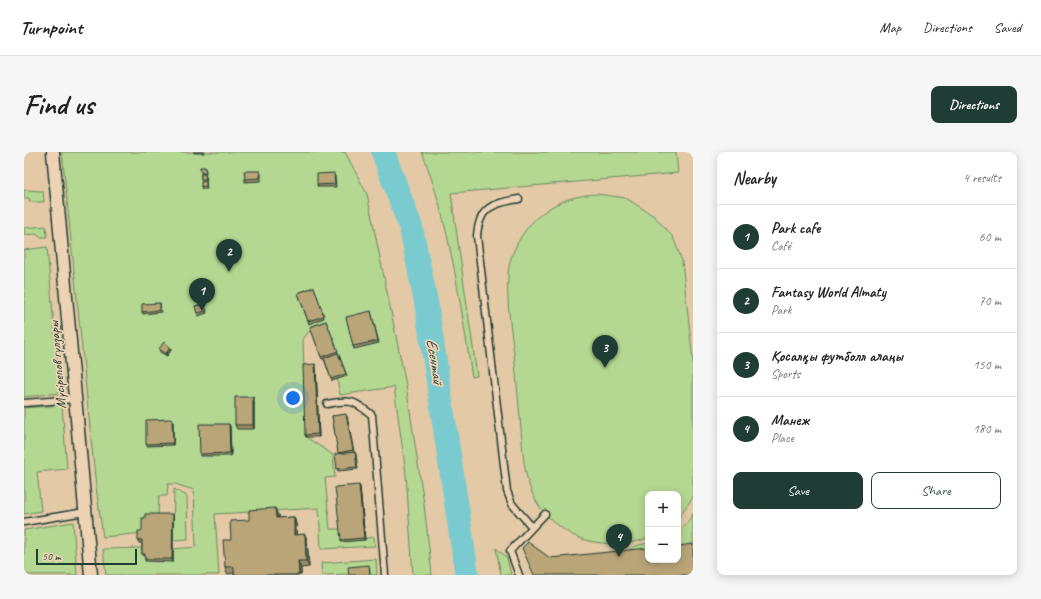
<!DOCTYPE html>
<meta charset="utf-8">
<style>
:root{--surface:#fff;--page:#f6f6f6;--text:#202124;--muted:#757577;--line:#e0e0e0;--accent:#1f3d34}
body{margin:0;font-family:Caveat,sans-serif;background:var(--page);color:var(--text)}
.controls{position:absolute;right:12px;bottom:12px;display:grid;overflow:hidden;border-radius:8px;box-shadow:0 2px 10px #0003}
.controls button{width:36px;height:36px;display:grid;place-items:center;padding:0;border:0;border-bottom:1px solid var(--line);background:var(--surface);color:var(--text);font:20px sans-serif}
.scale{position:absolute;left:12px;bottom:10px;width:101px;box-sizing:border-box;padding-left:4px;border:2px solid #1f3d34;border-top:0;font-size:11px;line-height:14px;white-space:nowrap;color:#1f3d34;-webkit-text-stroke:3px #edd3b4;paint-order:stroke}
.you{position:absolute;left:269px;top:246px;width:14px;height:14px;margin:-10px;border:3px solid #fff;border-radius:50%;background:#1a73e8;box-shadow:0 0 0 6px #1a73e833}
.badge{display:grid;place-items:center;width:26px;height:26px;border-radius:50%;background:var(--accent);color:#fff;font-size:13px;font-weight:700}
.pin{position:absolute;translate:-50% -33px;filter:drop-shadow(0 1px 2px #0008)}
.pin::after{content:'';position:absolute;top:21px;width:14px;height:12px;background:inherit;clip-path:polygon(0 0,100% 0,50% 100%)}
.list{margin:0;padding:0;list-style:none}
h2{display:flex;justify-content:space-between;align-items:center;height:52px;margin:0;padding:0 16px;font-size:17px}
h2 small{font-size:13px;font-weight:400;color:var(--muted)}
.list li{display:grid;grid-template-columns:26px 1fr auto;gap:12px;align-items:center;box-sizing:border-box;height:64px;padding:0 16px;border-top:1px solid var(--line)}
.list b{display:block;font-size:15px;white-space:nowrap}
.list p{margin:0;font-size:13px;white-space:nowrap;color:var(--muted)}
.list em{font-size:13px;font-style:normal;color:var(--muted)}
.actions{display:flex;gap:8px;padding:12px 16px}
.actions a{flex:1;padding:9px 0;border:1px solid var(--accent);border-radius:8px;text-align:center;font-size:14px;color:var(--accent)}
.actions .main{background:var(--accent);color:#fff}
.map{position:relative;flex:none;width:669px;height:423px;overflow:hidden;border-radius:8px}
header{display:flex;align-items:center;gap:24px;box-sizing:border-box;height:56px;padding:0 20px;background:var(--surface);border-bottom:1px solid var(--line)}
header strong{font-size:19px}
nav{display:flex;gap:22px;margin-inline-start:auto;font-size:14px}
.intro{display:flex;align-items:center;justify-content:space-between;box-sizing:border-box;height:96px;padding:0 24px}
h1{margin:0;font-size:28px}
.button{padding:10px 18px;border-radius:8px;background:var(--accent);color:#fff;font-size:14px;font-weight:700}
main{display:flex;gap:24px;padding:0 24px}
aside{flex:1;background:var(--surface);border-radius:8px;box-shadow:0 2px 10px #0003}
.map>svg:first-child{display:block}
</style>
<header>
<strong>Turnpoint</strong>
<nav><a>Map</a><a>Directions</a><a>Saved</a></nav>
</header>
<div class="intro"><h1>Find us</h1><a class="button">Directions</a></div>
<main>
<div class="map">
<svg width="669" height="423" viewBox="0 0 669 423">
<rect width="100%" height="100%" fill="#e3c9a5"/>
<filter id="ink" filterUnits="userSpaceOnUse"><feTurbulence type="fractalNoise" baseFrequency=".025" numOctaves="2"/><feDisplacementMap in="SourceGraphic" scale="8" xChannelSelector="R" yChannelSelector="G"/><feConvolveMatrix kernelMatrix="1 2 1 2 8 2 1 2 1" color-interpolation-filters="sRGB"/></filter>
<g filter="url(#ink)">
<path fill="#b4d791" stroke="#6a8a62" d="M38 0H321L343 42 382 233 400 352 408 423H389L382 322 370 235 316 243 313 227 322 224 303 171 287 177 279 187 282 285 309 303 311 325 301 326 306 377H316L341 388 343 386 350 385 351 394 297 397 295 356 191 362 195 423H82L79 397 119 396V404L149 410V397L172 395 170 338 151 332H144L143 344H135L134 364 119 381 79 385 72 335Z
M398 0H652L654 21 427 41 453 224 448 225C436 149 426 72 398 0Z
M0 38 19 39 20 50H6L5 46H0Z
M573 42 602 46 630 64 649 85 658 109 669 209V345L654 366V342H624V386C606 393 583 393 565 389 553 386 544 381 535 374 501 349 500 316 497 277 495 255 493 233 491 211 488 182 478 130 488 103 503 65 533 44 573 42Z
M22 74 23 85H16L12 82 0 83V76Z
M23 95 36 241 0 245V98Z
M38 253 43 317 13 320 17 359 0 362V256Z
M150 337 163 344 164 387 149 388Z
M669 362V394L654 396V379L661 374Z
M49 370 53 423H3L0 418V378Z
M624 391V399L601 401 611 394Z
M472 396 483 406 487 423H477Z
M352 407 353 423H346V415L326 422 298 423 297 411Z"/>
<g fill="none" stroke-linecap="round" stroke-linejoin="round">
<path stroke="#7acbcf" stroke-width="24" d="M359 0 387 76 402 150 443 423"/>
<g stroke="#1f3d34" stroke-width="9">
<path id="service" d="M495 47C469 51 455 55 453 84L483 339 488 352 508 375
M0 251 51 247
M303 252C327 247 329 248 348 263L361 423
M0 370 61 360
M495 423 486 399 521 362"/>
</g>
<g stroke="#1f3d34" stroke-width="15">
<path id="minor" d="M29 0 67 423"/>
</g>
<use href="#service" stroke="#edd3b4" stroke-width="6"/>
<use href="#minor" stroke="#edd3b4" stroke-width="12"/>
</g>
<path fill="#a08e68" stroke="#1f3d34" d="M169 0H180V1H170Z
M181 15 182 22H178L182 24 183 29H182L183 37H178L177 35 178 30 177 27V20Z
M237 21V29L221 30V27Z
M311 24 312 35H294L293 33Z
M290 135 300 166 285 172 274 141Z
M136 151 137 160 119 162 118 160Z
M180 152 183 161 174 164 171 154Z
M347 159 355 191 330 197 329 194Z
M302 169 323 224 308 229 300 207H298L286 175Z
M146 195 147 198 143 204 136 200 135 197Z
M292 215 295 285H282L281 283Z
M229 245 230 249V277H213L211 273Z
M308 264H323L330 300H331L332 302 334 317 314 319 313 317 315 302Z
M148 267 149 270V293L123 294 122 292Z
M206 274 207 304H176V302Z
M336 335 341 388 317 390V388Z
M149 362V410L121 409V404H119L118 402V391H115L114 388 118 379 121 366Z
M254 363V366L270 365 272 372 273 383 283 388 285 415 277 416V423H210V421L203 422 201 415 207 388 225 368Z"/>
<path fill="#827455" stroke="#1f3d34" d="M146 195 147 198 143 204 142 202Z
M291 212 292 215 295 285 294 282Z
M229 245 230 249V277L229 273Z
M148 267 149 270V293V291Z
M205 272 206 274 207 304 206 301Z
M335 333 336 335 341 388 340 386Z
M251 356 254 363V372L252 366Z
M149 362V410L148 407Z
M270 365 272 372 273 389 270 383Z
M281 382 283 388 285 415 282 409Z
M274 409 277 416V423H275Z"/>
<path fill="#baa579" stroke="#1f3d34" d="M176 15H181L182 20H177Z
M220 19H236V26L221 27Z
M310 21 311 32 293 33V22Z
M177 22H181L182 27H177Z
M182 29V34L177 35V30Z
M290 135 300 164 284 169 274 141Z
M136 151V158L118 160V152Z
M180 152 183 159 173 161 171 154Z
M347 159 354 189 329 194 322 165Z
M302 169 314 199 297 205 286 175Z
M140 190 146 195 142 202 135 197Z
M314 201 322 222 307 227 300 206Z
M291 212 294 282 281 283 279 213Z
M211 245H229V273H211Z
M322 262 329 298 314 301 308 264Z
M148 267 149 291 122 292V268Z
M175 272H205L206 301 176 302Z
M331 300 333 315 313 317 311 302Z
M335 333 340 386 317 388 311 335Z
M251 356 252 366 270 365V383L281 382 282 409H274L275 423H210V415H201L199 388H207L206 369 225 368V358Z
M121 362H149L148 407H121V402H118V388H114V379H118V366H121Z
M504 390 526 406 624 396V408H654V394L669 392V423H510L498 396Z
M345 413 346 423H325L324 415Z"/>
</g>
<g text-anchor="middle" stroke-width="3.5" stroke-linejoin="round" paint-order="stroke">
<g font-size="14" fill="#1f3d34" stroke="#edd3b4">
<text transform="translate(33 213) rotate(-95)" y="5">Мүсірепов гүлзары</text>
</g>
<g font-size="15" font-style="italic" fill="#284b44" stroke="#edd3b4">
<text transform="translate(411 209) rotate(81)" y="5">Есентай</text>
</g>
</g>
</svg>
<div class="controls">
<button>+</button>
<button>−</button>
</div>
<div class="scale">50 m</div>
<div class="you"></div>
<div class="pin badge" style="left:178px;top:159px">1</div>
<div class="pin badge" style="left:205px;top:120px">2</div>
<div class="pin badge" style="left:581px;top:216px">3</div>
<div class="pin badge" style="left:595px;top:405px">4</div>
</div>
<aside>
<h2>Nearby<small>4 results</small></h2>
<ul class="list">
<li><span class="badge">1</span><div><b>Park cafe</b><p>Café</p></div><em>60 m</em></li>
<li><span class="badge">2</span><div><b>Fantasy World Almaty</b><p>Park</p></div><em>70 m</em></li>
<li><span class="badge">3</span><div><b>Қосалқы футболл алаңы</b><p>Sports</p></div><em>150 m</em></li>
<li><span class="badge">4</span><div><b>Манеж</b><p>Place</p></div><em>180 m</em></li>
</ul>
<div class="actions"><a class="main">Save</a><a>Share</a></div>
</aside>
</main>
